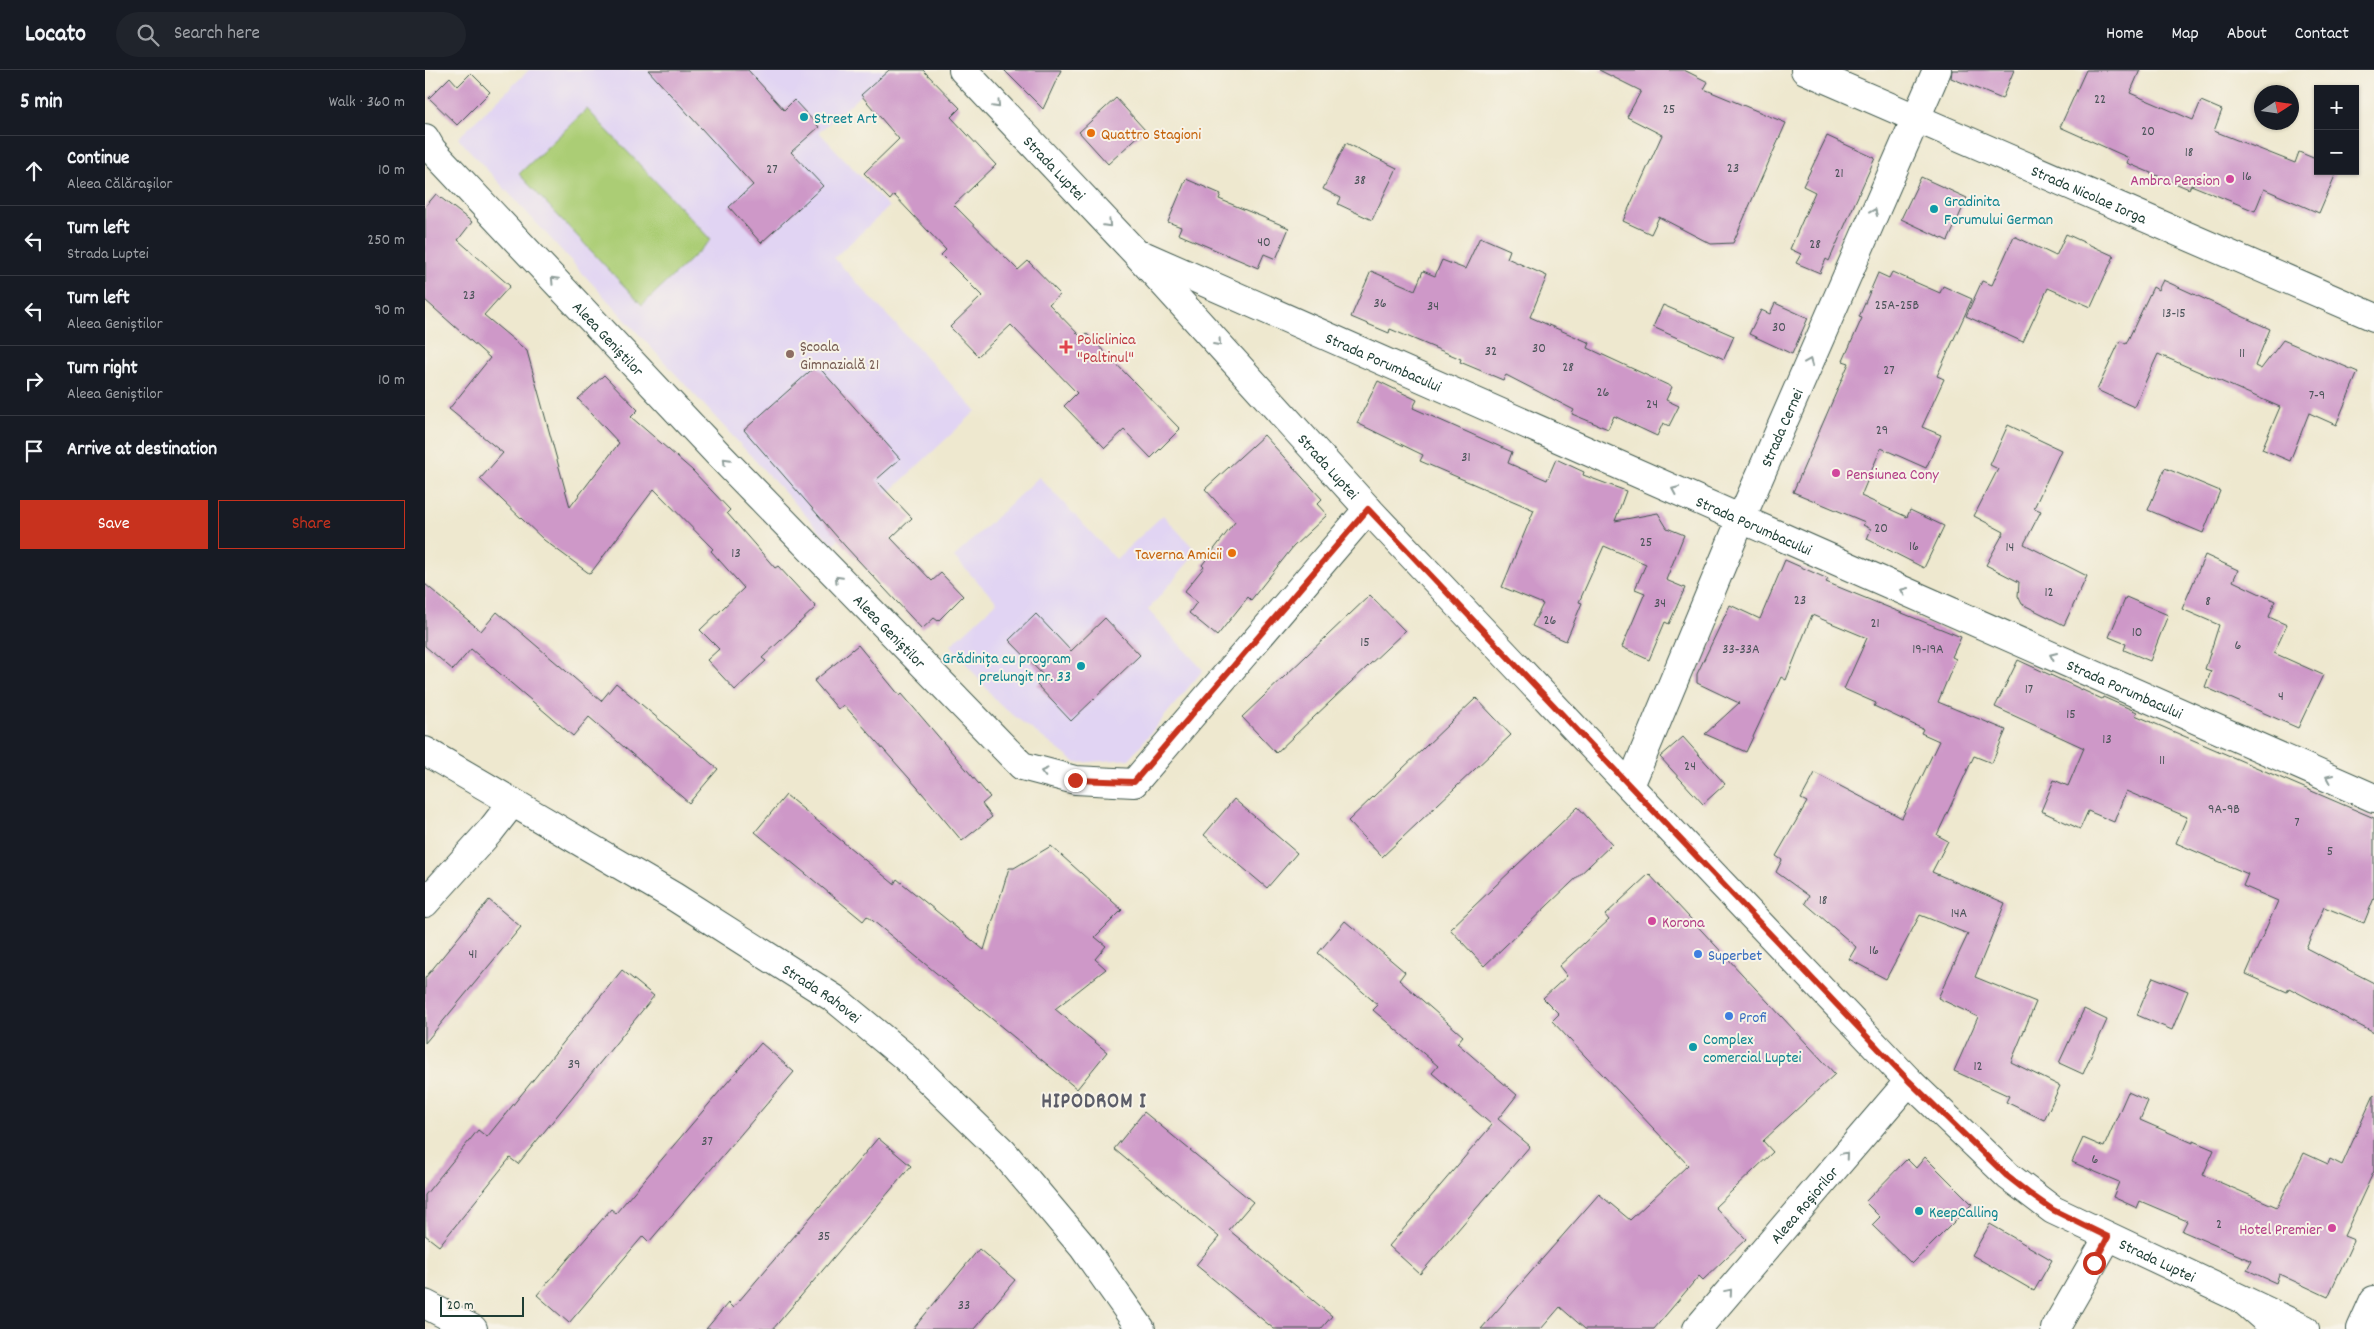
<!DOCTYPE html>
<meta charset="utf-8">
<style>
:root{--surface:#171b24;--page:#20242c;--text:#f1f3f6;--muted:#9ea1a6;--line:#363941;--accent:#c8321e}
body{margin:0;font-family:Dekko,sans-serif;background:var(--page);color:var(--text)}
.controls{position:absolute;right:15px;top:15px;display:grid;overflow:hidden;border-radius:0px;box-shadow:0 1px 4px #0004}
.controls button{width:45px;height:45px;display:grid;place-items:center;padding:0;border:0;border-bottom:1px solid var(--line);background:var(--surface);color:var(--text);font:25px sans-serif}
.compass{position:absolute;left:1829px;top:15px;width:45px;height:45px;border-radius:50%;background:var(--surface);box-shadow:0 1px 4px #0004;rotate:78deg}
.scale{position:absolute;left:15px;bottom:12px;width:84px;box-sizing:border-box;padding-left:5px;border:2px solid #1f3d34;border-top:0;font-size:14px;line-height:18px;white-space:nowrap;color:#1f3d34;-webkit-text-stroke:4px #f7f3e8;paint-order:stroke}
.stop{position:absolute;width:15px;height:15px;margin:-11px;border:4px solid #c8321e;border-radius:50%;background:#fff}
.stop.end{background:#c8321e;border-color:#fff;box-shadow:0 1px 5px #0008}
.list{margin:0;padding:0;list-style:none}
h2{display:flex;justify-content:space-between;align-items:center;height:65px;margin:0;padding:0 20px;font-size:21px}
h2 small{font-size:16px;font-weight:400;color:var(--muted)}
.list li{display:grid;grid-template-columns:32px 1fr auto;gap:15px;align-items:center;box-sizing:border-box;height:70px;padding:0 20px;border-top:1px solid var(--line)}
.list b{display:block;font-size:19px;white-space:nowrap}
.list p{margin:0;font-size:16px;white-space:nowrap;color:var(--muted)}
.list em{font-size:16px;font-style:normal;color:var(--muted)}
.actions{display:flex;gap:10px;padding:15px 20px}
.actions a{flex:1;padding:11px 0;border:1px solid var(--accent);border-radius:0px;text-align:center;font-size:18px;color:var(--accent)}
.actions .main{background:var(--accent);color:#fff}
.icon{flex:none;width:28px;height:28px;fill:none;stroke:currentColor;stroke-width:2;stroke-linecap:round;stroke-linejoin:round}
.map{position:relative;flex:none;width:1949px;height:1259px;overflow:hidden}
header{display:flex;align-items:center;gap:30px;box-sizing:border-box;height:70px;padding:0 25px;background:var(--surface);border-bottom:1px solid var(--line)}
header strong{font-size:24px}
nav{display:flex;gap:28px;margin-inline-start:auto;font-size:18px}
.search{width:350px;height:45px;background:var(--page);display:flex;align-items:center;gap:12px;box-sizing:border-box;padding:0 18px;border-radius:28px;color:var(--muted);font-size:19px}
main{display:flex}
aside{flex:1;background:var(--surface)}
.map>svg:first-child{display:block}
</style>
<header>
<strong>Locato</strong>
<div class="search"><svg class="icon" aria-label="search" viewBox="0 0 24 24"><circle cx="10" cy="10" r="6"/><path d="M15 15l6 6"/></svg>Search here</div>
<nav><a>Home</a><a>Map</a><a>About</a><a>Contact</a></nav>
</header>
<main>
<aside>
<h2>5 min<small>Walk · 360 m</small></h2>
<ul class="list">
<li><svg class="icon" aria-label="ahead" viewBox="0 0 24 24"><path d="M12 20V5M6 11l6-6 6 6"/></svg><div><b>Continue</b><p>Aleea Călărașilor</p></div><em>10 m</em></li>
<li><svg class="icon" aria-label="left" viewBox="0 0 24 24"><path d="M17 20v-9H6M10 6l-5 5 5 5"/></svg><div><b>Turn left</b><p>Strada Luptei</p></div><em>250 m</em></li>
<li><svg class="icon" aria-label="left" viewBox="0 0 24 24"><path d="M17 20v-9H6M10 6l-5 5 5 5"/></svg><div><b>Turn left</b><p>Aleea Geniștilor</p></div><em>90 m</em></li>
<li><svg class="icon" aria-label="right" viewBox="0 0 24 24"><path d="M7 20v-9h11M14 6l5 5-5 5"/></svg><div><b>Turn right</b><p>Aleea Geniștilor</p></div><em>10 m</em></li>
<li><svg class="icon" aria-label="arrive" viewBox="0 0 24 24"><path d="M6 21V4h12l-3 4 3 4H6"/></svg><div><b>Arrive at destination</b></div></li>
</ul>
<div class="actions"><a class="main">Save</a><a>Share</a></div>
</aside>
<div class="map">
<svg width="1949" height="1259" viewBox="0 0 1949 1259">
<rect width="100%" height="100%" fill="#f7f3e8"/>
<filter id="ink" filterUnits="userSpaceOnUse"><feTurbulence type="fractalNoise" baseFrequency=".02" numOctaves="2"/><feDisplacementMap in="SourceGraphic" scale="10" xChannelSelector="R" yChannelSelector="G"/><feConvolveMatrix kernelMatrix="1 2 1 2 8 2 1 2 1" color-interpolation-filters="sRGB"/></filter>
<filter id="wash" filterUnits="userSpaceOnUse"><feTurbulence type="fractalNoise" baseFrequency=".0096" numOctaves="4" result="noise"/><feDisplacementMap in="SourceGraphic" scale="20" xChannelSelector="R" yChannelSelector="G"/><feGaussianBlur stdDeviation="1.12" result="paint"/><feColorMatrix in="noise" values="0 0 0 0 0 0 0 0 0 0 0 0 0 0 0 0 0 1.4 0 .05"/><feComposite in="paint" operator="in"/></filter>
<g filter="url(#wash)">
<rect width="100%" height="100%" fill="#eee8cf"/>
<path fill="#e1d4f3" d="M104 0H464L394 62 464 137 409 188 551 341 408 475 33 68Z
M614 407 691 489 738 445 772 482 723 540 778 600 704 689 651 693 575 635 526 575 572 532 529 487Z"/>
<path fill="#abcd75" stroke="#658554" d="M162 39 286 170 217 235 94 104Z"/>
<g id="blocks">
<path fill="#ce98c8" d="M223 0H323L359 40 369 30 394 57 366 82 398 116 336 173 304 137 328 115Z
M464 0H498L535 38 526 47 571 95 529 135 593 200 603 191 635 224 624 234 656 267 661 263 755 359 726 388 699 360 680 378 639 336 652 323 586 255 553 286 525 257 557 226 516 185 521 180 469 125 465 130 439 103 474 69 436 25Z
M579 0H636L618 39Z
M1174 0H1259L1283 12 1279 19 1361 53 1308 173 1286 174 1234 147 1226 164 1198 151 1237 65 1202 47 1216 21Z
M1527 0H1589L1577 29 1526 8Z
M1661 0H1715L1705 23 1768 50 1776 31 1797 40 1789 61 1870 93 1874 82 1893 90V101H1912L1894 143 1839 119 1830 141 1766 115 1764 119 1702 93 1704 88 1635 57Z
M46 3 65 22 32 55 4 28 25 7 33 16Z
M691 28 720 60 683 94 654 62Z
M1402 66 1450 88 1404 191 1401 189 1395 203 1371 193 1376 184 1365 179 1390 122 1378 116Z
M921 73 972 98 947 150 913 134 916 128 898 119Z
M1496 107 1542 128 1523 171 1476 149Z
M761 109 796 124 794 129 864 158 851 189 839 184 833 198 753 164 756 157 743 152Z
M11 124 47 152 33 170 85 216 59 245 102 281 145 437 194 373 153 329 179 305 213 340 206 347 267 400 305 440 302 443 350 498 353 496 391 537 337 588 341 591 310 620 282 590 294 579 275 560 319 518 286 481 288 479 229 419 165 504 119 470 55 409 78 383 24 339 65 288 0 230V137Z
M1641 164 1689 186 1666 237 1623 218 1598 272 1541 246 1557 211 1567 215 1589 166 1631 186Z
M1055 167 1085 180 1082 188 1122 206 1105 247 1165 273 1163 278 1247 317 1241 330 1254 336 1244 356 1238 353 1232 366 1189 346 1183 359 1147 344 1149 340 1081 305 1078 310 1035 292 1036 289 965 259 964 263 926 247 946 201 990 220 998 201 1010 206 1017 190 1040 199Z
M1467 202 1515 223 1518 216 1547 229 1512 306 1519 309 1497 357 1516 365 1501 398 1456 378 1436 426 1482 447 1485 440 1519 456 1499 498 1442 469 1446 459 1438 455 1440 452 1368 422 1424 293 1418 291 1437 248 1434 247 1453 203 1464 208Z
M1738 210 1845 259 1830 296 1836 299 1858 270 1933 302 1911 355 1884 343 1865 391 1837 379 1855 337 1733 284 1709 337 1672 320 1695 271 1701 274 1728 217 1733 220Z
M1350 233 1383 248 1367 284 1324 264 1336 240 1345 244Z
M1238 235 1309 266 1299 289 1228 257Z
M392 295 475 389 451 410 487 448 466 468 507 511 516 503 538 526 513 551 509 548 497 559 420 476 319 360Z
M953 311 992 330 988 338 1087 382 1083 393 1122 410 1131 389 1159 402 1158 405 1201 421 1190 451 1233 443 1242 458 1259 465 1241 510 1260 518 1244 554 1240 552 1224 590 1197 577 1220 523 1210 519 1221 494 1179 476 1154 532 1157 533 1141 571 1107 556 1118 534 1077 517 1109 440 995 391 998 385 932 353Z
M1583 355 1636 380 1609 438 1616 441 1599 474 1662 506 1639 555 1597 534 1593 526 1594 512 1561 495 1579 462 1549 446 1573 399 1565 395Z
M839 365 897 429 892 434 902 445 868 477 826 530 823 527 792 566 764 543 772 532 759 522 779 497 777 495 810 452 780 419Z
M1740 398 1795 421 1778 463 1723 440Z
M1780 485 1813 500 1808 511 1850 531 1844 547 1862 555 1849 583 1898 605 1873 658 1780 617 1786 601 1780 599 1794 555 1757 539Z
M1360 490 1403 509 1401 512 1536 567 1527 587 1531 589 1513 632 1581 660 1567 693 1549 686 1512 765 1523 771 1507 802 1580 833 1550 907 1611 932 1586 992 1635 1016 1619 1050 1581 1032 1584 1026 1529 1001 1553 947 1513 928 1543 864 1495 845 1461 909 1424 889 1431 877 1380 833 1384 826 1351 802 1357 790 1351 786 1382 732 1376 729 1390 703 1477 748 1514 671 1496 663 1498 659 1449 636 1451 633 1419 619 1442 568 1387 545 1361 610 1356 607 1321 682 1280 664 1314 633 1272 613V604L1305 535 1335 549Z
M0 514 56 561 72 542 176 631 191 613 293 699 264 733 164 647 148 666 46 579 28 600 0 576Z
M945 525 980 561 851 683 817 647Z
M1701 527 1743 545 1725 591 1699 580 1701 574 1684 567Z
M611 544 646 581 680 548 715 585 646 651 612 615 620 607 584 570Z
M433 575 475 626 477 624 565 727 557 734 567 747 537 771 492 717 419 635 413 639 389 611Z
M1593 590 1677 629 1678 627 1712 642 1710 645 1949 748V828L1939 853 1899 837 1881 878 1949 913V963L1864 918 1862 922 1821 904 1853 831 1818 816 1823 804 1751 773 1762 747 1701 721 1689 752 1663 741 1655 759 1616 741 1629 710 1643 716 1659 678 1570 637Z
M1051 628 1086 665 957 787 923 751Z
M1258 667 1300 714 1278 734 1235 687Z
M361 725 469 814 472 809 559 880 584 798H589L626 776 697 840 670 867 681 876 670 889 681 899 630 939 682 982 652 1019 442 846 438 851 330 762Z
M809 729 872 783 842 818 779 765Z
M1153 737 1187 774 1059 896 1025 859Z
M1224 804 1410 1004 1338 1071 1348 1082 1290 1137 1321 1169 1278 1210 1274 1206 1229 1259H1160L1135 1237 1116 1259H1056L1174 1124 1205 1150 1263 1095 1127 951 1134 944 1118 928 1142 906 1134 896 1184 850 1180 845Z
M64 830 96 857 0 973V908Z
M920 851 980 902 974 910 1038 966 1032 973 1092 1025 1073 1049 1105 1076 995 1204 964 1176 1067 1055 1007 1003 1013 996 948 940 953 935 893 883Z
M197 900 229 926 93 1094 85 1088 14 1176 0 1165V1125L53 1060 62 1067Z
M1728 907 1763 921 1747 960 1712 945Z
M1659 939 1682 950 1658 1004 1634 993Z
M336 973 369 1002 224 1172 218 1166 144 1253 112 1225 186 1139 191 1143Z
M1703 1022 1723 1031 1715 1050 1768 1073V1071L1789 1080 1778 1105 1852 1137 1879 1083 1903 1094 1905 1089 1917 1095 1949 1024V1101L1919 1166 1929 1170 1903 1227 1854 1204 1851 1213 1822 1200 1827 1191 1757 1161 1762 1151 1715 1131 1712 1138 1688 1127 1694 1112 1647 1092 1658 1068 1679 1077Z
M719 1042 828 1132 804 1160 907 1246 896 1259H849L771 1195 794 1167 689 1079Z
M453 1068 486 1096 348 1259H281L303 1233 308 1238Z
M1500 1087 1547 1134 1487 1194 1447 1155 1455 1147 1440 1132 1482 1089 1491 1098Z
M1565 1154 1627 1190 1609 1221 1547 1185Z
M554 1179 590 1210 549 1259H488Z"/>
</g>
</g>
<g filter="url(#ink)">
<use href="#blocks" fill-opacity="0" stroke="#3e574b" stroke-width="1"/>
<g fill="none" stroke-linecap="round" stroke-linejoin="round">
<g stroke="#3e574b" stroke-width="30">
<g id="minor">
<path id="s1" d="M538 0 710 182 943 439 1262 777 1484 1011 1583 1106 1628 1140 1880 1259"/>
<path id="s2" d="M0 68 7 80 294 385 597 696 650 710 709 713 943 439"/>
<path id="s3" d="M720 186 1949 728"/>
<path id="s4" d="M1205 716 1316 449 1512 0"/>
<path d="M0 833 66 760 87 733"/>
<path d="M0 1234 48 1259"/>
<path id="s5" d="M1272 1259 1484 1011"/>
<path d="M1630 1259 1683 1167"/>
</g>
</g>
<g stroke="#3e574b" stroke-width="30">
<g id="major">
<path id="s6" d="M1380 0 1949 247"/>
<path id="s7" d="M0 681 248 826 410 929 479 986 578 1082 658 1177 716 1259"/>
<path d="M1818 1230 1851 1259"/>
<path d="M1936 1259 1949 1230"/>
</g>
</g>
<use href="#minor" stroke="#fff" stroke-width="28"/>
<use href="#major" stroke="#fff" stroke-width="28"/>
</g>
<defs><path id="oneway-chevron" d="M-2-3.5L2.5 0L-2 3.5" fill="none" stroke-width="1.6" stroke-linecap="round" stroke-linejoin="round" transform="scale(1.25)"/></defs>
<g stroke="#8f9e9a">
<use href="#oneway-chevron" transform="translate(572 35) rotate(47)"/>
<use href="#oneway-chevron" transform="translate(1449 142) rotate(-67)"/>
<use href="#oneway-chevron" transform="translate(683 154) rotate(47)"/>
<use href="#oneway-chevron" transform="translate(129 210) rotate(-133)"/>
<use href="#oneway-chevron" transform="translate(793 273) rotate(48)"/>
<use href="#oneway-chevron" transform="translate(1384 292) rotate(-67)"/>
<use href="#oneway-chevron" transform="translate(301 391) rotate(-134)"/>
<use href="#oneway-chevron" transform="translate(1250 420) rotate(-156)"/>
<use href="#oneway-chevron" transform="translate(413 509) rotate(-134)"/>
<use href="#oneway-chevron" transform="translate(1479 521) rotate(-156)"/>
<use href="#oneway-chevron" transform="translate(1628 586) rotate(-156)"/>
<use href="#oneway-chevron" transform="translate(619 702) rotate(-166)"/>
<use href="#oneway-chevron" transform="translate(1904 708) rotate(-156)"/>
<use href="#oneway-chevron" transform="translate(1420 1085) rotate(-50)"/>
<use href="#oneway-chevron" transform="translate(1304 1222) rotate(-50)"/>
</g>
</g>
<g fill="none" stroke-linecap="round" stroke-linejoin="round" filter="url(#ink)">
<path stroke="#c8321e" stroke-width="6" d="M650 710 709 712 943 439 1484 1011 1582 1106 1605 1124 1628 1140 1683 1167 1669 1193"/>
</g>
<g fill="#0f9aa8" stroke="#f7f3e8" stroke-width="2">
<circle cx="379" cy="47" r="5"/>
<circle cx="1509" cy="139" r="5"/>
<circle cx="656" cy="596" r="5"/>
<circle cx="1268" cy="977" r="5"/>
<circle cx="1494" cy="1141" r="5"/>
</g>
<g fill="#e8710a" stroke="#f7f3e8" stroke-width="2">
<circle cx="666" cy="63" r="5"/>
<circle cx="807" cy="483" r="5"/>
</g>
<g fill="#d1479c" stroke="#f7f3e8" stroke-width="2">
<circle cx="1805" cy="109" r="5"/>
<circle cx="1411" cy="403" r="5"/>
<circle cx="1227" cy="851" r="5"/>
<circle cx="1907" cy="1158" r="5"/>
</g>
<path fill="#e0444e" stroke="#f7f3e8" stroke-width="2" d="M638.5 269.5h5v5h5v5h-5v5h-5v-5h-5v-5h5z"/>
<circle fill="#8d6e63" stroke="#f7f3e8" stroke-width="2" cx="365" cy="284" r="5"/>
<g fill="#3f7fe0" stroke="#f7f3e8" stroke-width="2">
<circle cx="1273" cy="884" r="5"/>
<circle cx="1304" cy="946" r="5"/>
</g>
<g text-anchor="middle" stroke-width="4" stroke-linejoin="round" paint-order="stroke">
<g font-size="14" fill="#4b5459">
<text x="1675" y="33">22</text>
<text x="1244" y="43">25</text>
<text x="1723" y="65">20</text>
<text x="1764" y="86">18</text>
<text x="1308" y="102">23</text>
<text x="347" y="103">27</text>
<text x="1414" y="107">21</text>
<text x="1822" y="110">16</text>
<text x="935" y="114">38</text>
<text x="839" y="176">40</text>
<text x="1390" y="178">28</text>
<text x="44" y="229">23</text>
<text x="955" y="237">36</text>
<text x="1472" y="239">25A-25B</text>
<text x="1008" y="240">34</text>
<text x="1749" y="247">13-15</text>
<text x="1354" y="261">30</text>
<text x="1114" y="282">30</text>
<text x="1066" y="285">32</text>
<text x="1817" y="287">11</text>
<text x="1143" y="301">28</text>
<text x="1464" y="304">27</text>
<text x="1178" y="326">26</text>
<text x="1892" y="329">7-9</text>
<text x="1227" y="338">24</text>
<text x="1457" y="364">29</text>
<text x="1041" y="391">31</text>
<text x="1456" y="462">20</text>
<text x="1221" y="476">25</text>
<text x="1489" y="480">16</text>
<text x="1585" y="481">14</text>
<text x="311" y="487">13</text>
<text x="1624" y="526">12</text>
<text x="1375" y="534">23</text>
<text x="1783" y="535">8</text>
<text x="1235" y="537">34</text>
<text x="1125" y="554">26</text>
<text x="1450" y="557">21</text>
<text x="1712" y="566">10</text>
<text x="940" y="576">15</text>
<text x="1813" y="579">6</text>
<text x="1316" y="583">33-33A</text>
<text x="1503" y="583">19-19A</text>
<text x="1604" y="623">17</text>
<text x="1856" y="630">4</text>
<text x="1646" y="648">15</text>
<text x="1682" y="673">13</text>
<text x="1737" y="694">11</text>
<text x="1265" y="700">24</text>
<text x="1799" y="743">9A-9B</text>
<text x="1872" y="756">7</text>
<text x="1905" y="785">5</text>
<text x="1398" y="834">18</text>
<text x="1534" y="847">14A</text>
<text x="1449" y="884">16</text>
<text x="48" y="888">41</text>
<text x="149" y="998">39</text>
<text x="1553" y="1000">12</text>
<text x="282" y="1075">37</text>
<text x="1670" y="1093">6</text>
<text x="1794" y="1158">2</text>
<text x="399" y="1170">35</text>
<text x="539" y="1239">33</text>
</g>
<g font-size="16" fill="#0d838f" stroke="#f7f3e8" text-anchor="start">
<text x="389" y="53">Street Art</text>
<text x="1519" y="136">Gradinita<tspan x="1519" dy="18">Forumului German</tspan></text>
<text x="646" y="593" text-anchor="end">Grădinița cu program<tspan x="646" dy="18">prelungit nr. 33</tspan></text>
<text x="1278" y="974">Complex<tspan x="1278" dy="18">comercial Luptei</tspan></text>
<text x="1504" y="1147">KeepCalling</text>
</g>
<g font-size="16" fill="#c56008" stroke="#f7f3e8" text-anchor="start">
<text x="676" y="69">Quattro Stagioni</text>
<text x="797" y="489" text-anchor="end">Taverna Amicii</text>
</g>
<g font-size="16" fill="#1f3d34" stroke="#f7f3e8">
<text dy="6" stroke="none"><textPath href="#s1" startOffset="134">Strada Luptei</textPath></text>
<text dy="6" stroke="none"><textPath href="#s6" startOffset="310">Strada Nicolae Iorga</textPath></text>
<text dy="6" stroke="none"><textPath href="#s2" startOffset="272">Aleea Geniștilor</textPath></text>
<text dy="6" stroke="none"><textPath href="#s3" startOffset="261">Strada Porumbacului</textPath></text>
<text dy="6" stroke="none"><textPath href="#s4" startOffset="389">Strada Cernei</textPath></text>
<text dy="6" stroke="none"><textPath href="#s1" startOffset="539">Strada Luptei</textPath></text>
<text dy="6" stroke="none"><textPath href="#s3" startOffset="666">Strada Porumbacului</textPath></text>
<text dy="6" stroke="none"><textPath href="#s2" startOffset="678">Aleea Geniștilor</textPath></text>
<text dy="6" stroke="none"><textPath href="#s3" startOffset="1071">Strada Porumbacului</textPath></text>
<text dy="6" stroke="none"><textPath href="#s7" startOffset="465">Strada Rahovei</textPath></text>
<text dy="6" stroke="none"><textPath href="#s5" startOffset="164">Aleea Roșiorilor</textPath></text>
<text dy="6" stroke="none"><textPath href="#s1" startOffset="1694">Strada Luptei</textPath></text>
</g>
<g font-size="16" fill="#b23c85" stroke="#f7f3e8" text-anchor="end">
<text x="1795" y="115">Ambra Pension</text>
<text x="1421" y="409" text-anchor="start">Pensiunea Cony</text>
<text x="1237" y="857" text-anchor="start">Korona</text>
<text x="1897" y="1164">Hotel Premier</text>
</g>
<g font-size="16" fill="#be3a42" stroke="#f7f3e8" text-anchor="start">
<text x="652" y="274">Policlinica<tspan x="652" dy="18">"Paltinul"</tspan></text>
</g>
<g font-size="16" fill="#785e54" stroke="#f7f3e8" text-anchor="start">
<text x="375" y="281">Școala<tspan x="375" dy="18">Gimnazială 21</tspan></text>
</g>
<g font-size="16" fill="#366cbe" stroke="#f7f3e8" text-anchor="start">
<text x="1283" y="890">Superbet</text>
<text x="1314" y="952">Profi</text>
</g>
<g font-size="21" font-weight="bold" letter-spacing="1" fill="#5c5d68" stroke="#f7f3e8">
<text x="669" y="1037">HIPODROM I</text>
</g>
</g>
</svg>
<div class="controls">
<button>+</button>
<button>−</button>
</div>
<svg class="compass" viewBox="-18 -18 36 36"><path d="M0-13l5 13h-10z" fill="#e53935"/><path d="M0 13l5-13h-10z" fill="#9ea1a6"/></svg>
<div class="scale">20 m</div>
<div class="stop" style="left:1669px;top:1193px"></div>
<div class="stop end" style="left:650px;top:710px"></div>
</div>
</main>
